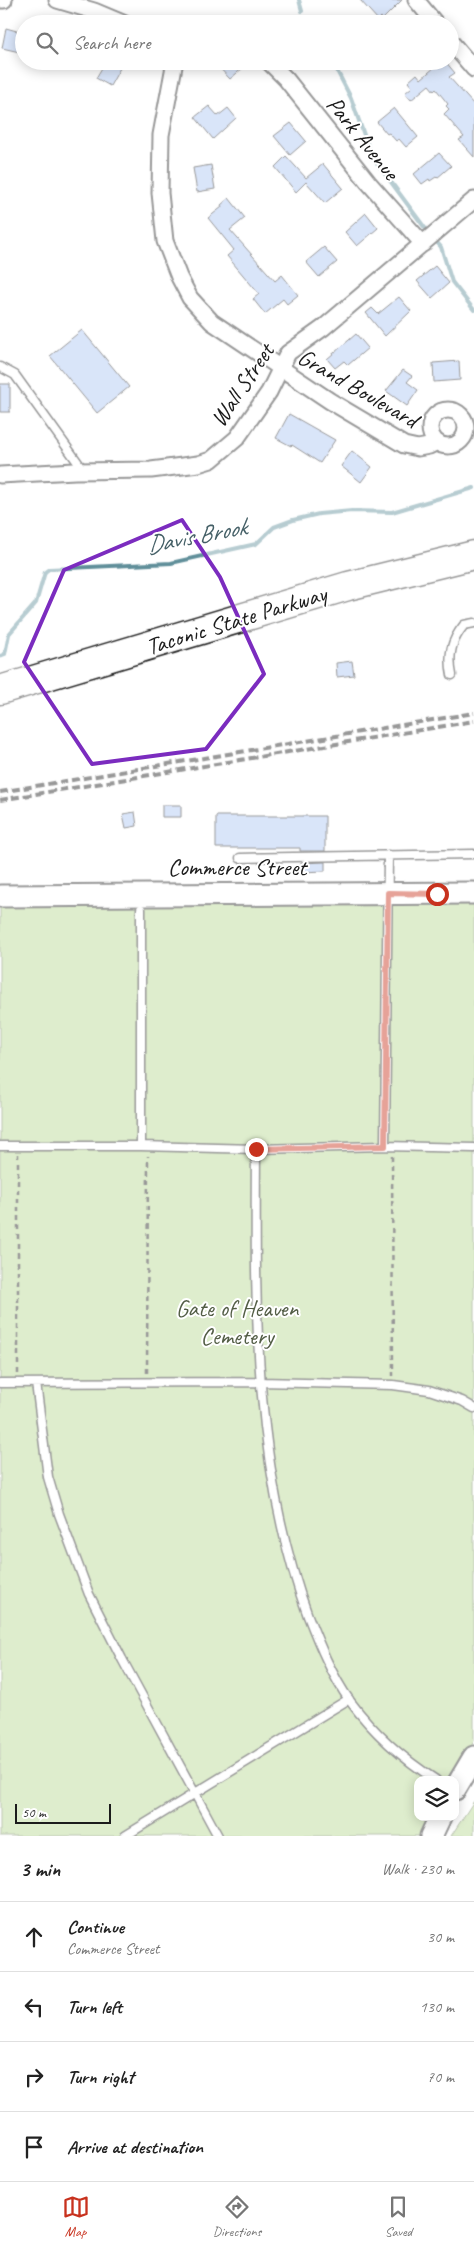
<!DOCTYPE html>
<meta charset="utf-8">
<style>
:root{--surface:#fff;--page:#f2f2f2;--text:#222;--muted:#767676;--line:#e0e0e0;--accent:#c8321e}
body{margin:0;font-family:Caveat,sans-serif;background:var(--page);color:var(--text)}
.controls{position:absolute;right:15px;bottom:15px;display:grid;overflow:hidden;border-radius:10px;box-shadow:0 2px 12px #0003}
.controls button{width:45px;height:45px;display:grid;place-items:center;padding:0;border:0;border-bottom:1px solid var(--line);background:var(--surface);color:var(--text);font:25px sans-serif}
.scale{position:absolute;left:15px;bottom:12px;width:96px;box-sizing:border-box;padding-left:5px;border:2px solid #1c1c1c;border-top:0;font-size:14px;line-height:18px;white-space:nowrap;color:#1c1c1c;-webkit-text-stroke:4px #fff;paint-order:stroke}
.stop{position:absolute;width:15px;height:15px;margin:-11px;border:4px solid #c8321e;border-radius:50%;background:#fff}
.stop.end{background:#c8321e;border-color:#fff;box-shadow:0 1px 5px #0008}
.list{margin:0;padding:0;list-style:none}
h2{display:flex;justify-content:space-between;align-items:center;height:65px;margin:0;padding:0 20px;font-size:21px}
h2 small{font-size:16px;font-weight:400;color:var(--muted)}
.list li{display:grid;grid-template-columns:32px 1fr auto;gap:15px;align-items:center;box-sizing:border-box;height:70px;padding:0 20px;border-top:1px solid var(--line)}
.list b{display:block;font-size:19px;white-space:nowrap}
.list p{margin:0;font-size:16px;white-space:nowrap;color:var(--muted)}
.list em{font-size:16px;font-style:normal;color:var(--muted)}
.icon{flex:none;width:28px;height:28px;fill:none;stroke:currentColor;stroke-width:2;stroke-linecap:round;stroke-linejoin:round}
.map{position:relative;flex:none;width:474px;height:1836px;overflow:hidden}
.search{position:absolute;background:var(--surface);box-shadow:0 2px 12px #0003;left:15px;right:15px;top:15px;height:55px;display:flex;align-items:center;gap:12px;box-sizing:border-box;padding:0 18px;border-radius:28px;color:var(--muted);font-size:19px}
.sheet{height:345px;background:var(--surface)}
nav{display:flex;justify-content:space-around;align-items:center;box-sizing:border-box;height:70px;border-top:1px solid var(--line);background:var(--surface);font-size:14px;color:var(--muted)}
nav a{display:grid;justify-items:center;gap:2px}
nav .on{color:var(--accent)}
.map>svg:first-child{display:block}
</style>
<div class="map">
<svg width="474" height="1836" viewBox="0 0 474 1836">
<rect width="100%" height="100%" fill="#fff"/>
<filter id="ink" filterUnits="userSpaceOnUse"><feTurbulence type="fractalNoise" baseFrequency=".02" numOctaves="2"/><feDisplacementMap in="SourceGraphic" scale="10" xChannelSelector="R" yChannelSelector="G"/><feConvolveMatrix kernelMatrix="1 2 1 2 8 2 1 2 1" color-interpolation-filters="sRGB"/></filter>
<g filter="url(#ink)">
<path fill="#b6d790" stroke="#697a56" d="M474 897V1741L460 1766 449 1778 418 1780V1817H432L423 1836H0V903Z
M474 1801V1836H451Z"/>
<g fill="none" stroke-linecap="round" stroke-linejoin="round">
<path stroke="#618f9a" stroke-width="4" d="M299 0 302 11
M332 61 351 98 371 155 425 228
M434 239 441 247 452 282 474 310
M0 656 5 654 9 634 36 603 45 572 49 569 171 563 256 544 274 527 293 520 319 514 352 511 392 512 474 488"/>
</g>
<path fill="#acc5f2" stroke="#1c1c1c" d="M360 0H402L383 19 381 17 378 20Z
M6 28 24 33V53L2 48Z
M106 61H124L110 86 96 78Z
M213 61H239L244 67 230 79Z
M442 61H445L455 73 449 77 474 105V157L459 140 464 137 444 114 449 109 446 106 448 104 436 89 434 91 429 85 411 100 405 93 412 87 408 82 417 74 421 79Z
M209 106 218 116 228 108 236 118 213 139 195 117Z
M394 108 418 137 406 147 399 139 396 141 389 133 387 134 377 122Z
M291 123 306 141 290 155 274 136Z
M439 153 451 166 437 178 436 177 430 181 429 179 422 184 414 174Z
M286 156 306 178 323 164 343 188 325 203 306 182 296 192 275 167Z
M211 165 215 189 197 192 193 168Z
M229 198 245 218 230 230 275 281 282 275 298 295 287 304 283 299 265 314 253 299 259 294 227 256 234 250 208 218 222 207 221 205Z
M366 213 378 228 357 246 345 232Z
M324 247 337 262 319 277 306 262Z
M435 266 449 283 432 298 417 281Z
M399 297 411 311 385 336 366 313 372 308 378 314Z
M82 330 129 387 97 413 50 356Z
M356 334 368 348 348 365 344 361 335 368 327 359Z
M459 361 460 380 434 382 433 363Z
M403 370 412 376 407 382 418 390 407 406 386 391Z
M0 384H10V412H0Z
M289 414 335 440 320 463 292 445 291 446 276 438Z
M352 451 372 467 361 482 341 466Z
M352 661 354 675 337 677 336 663Z
M162 805H181V817H162Z
M135 812 137 826 126 828 123 814Z
M216 816H325V851H300V848H216Z
M325 862V871L301 872V863Z"/>
<g fill="none" stroke-linecap="round" stroke-linejoin="round">
<g stroke="#1c1c1c" stroke-width="11">
<path id="lane" d="M0 367 15 375 84 471
M452 675C448 655 451 641 464 625L474 623
M240 858 474 854
M0 1146H141L256 1149 385 1146 474 1148
M141 1146V909
M385 1146 388 855
M256 1149C255 1305 253 1467 308 1616 319 1644 332 1676 350 1701 373 1732 403 1759 436 1780
M0 1383 260 1382 393 1385 429 1390 462 1401 474 1408
M36 1383 48 1477 59 1514 89 1594 122 1659 218 1836
M125 1836 349 1699"/>
</g>
<g stroke="#1c1c1c" stroke-width="19">
<path id="street" d="M0 0H4
M57 0 94 11 125 24
M416 0 436 24
M450 41 474 69
M175 61 161 135 160 193 165 241 179 277 190 298 212 322 330 401 404 445 418 448 429 446 437 442
M268 61 286 79 368 182 423 244
M430 428a18 18 0 1 1 36 0a18 18 0 1 1-36 0Z
M0 475 75 471 151 470 198 464 211 460 237 438 269 392 288 353 323 328 474 200"/>
</g>
<g stroke="#1c1c1c" stroke-width="25">
<path id="secondary" d="M0 896 474 893
M455 1789 474 1757
M431 1836 440 1817"/>
</g>
<g stroke="#1c1c1c" stroke-width="31">
<path id="highway" d="M0 690 348 586 474 555"/>
</g>
<path stroke="#1c1c1c" stroke-width="2.5" stroke-dasharray="5 4" stroke-linecap="butt" d="M392 1156 393 1376
M147 1373 148 1156
M18 1374V1154"/>
<use href="#lane" stroke="#fff" stroke-width="8"/>
<use href="#street" stroke="#fff" stroke-width="15"/>
<use href="#secondary" stroke="#fff" stroke-width="21"/>
<use href="#highway" stroke="#fff" stroke-width="28"/>
<path stroke="#1c1c1c" stroke-width="4" stroke-dasharray="8 4" stroke-linecap="butt" d="M0 792 474 713
M0 800 474 721"/>
</g>
</g>
<g fill="none" stroke-linecap="round" stroke-linejoin="round" filter="url(#ink)">
<path stroke="#c8321e" stroke-width="6" d="M256 1149 385 1146 388 893 437 894"/>
</g>
<path d="M0 0H474V1836H0ZM182 520 220 577 264 674 206 749 92 764 24 662 64 570Z" fill="#fff" fill-opacity=".55" fill-rule="evenodd"/>
<path fill="none" stroke="#7b2cbf" stroke-width="4" stroke-linejoin="round" d="M182 520 220 577 264 674 206 749 92 764 24 662 64 570Z"/>
<g text-anchor="middle" stroke-width="4" stroke-linejoin="round" paint-order="stroke">
<g font-size="24" fill="#1c1c1c" stroke="#fff">
<text transform="translate(363 138) rotate(51)" y="8">Park Avenue</text>
<text transform="translate(242 385) rotate(-56)" y="8">Wall Street</text>
<text transform="translate(358 388) rotate(30)" y="8">Grand Boulevard</text>
<text transform="translate(236 620) rotate(-17)" y="8">Taconic State Parkway</text>
<text x="237" y="875">Commerce Street</text>
</g>
<g font-size="24" fill="#525d45" stroke="#fff">
<text x="237" y="1316">Gate of Heaven<tspan x="237" dy="28">Cemetery</tspan></text>
</g>
<g font-size="25" font-style="italic" fill="#445f66" stroke="#fff">
<text transform="translate(196 535) rotate(-11)" y="9">Davis Brook</text>
</g>
</g>
</svg>
<div class="controls">
<button><svg class="icon" aria-label="layers" viewBox="0 0 24 24"><path d="M12 4l9 5-9 5-9-5zM3 14l9 5 9-5"/></svg></button>
</div>
<div class="scale">50 m</div>
<div class="stop" style="left:437px;top:894px"></div>
<div class="stop end" style="left:256px;top:1149px"></div>
<div class="search"><svg class="icon" aria-label="search" viewBox="0 0 24 24"><circle cx="10" cy="10" r="6"/><path d="M15 15l6 6"/></svg>Search here</div>
</div>
<section class="sheet">
<h2>3 min<small>Walk · 230 m</small></h2>
<ul class="list">
<li><svg class="icon" aria-label="ahead" viewBox="0 0 24 24"><path d="M12 20V5M6 11l6-6 6 6"/></svg><div><b>Continue</b><p>Commerce Street</p></div><em>30 m</em></li>
<li><svg class="icon" aria-label="left" viewBox="0 0 24 24"><path d="M17 20v-9H6M10 6l-5 5 5 5"/></svg><div><b>Turn left</b></div><em>130 m</em></li>
<li><svg class="icon" aria-label="right" viewBox="0 0 24 24"><path d="M7 20v-9h11M14 6l5 5-5 5"/></svg><div><b>Turn right</b></div><em>70 m</em></li>
<li><svg class="icon" aria-label="arrive" viewBox="0 0 24 24"><path d="M6 21V4h12l-3 4 3 4H6"/></svg><div><b>Arrive at destination</b></div></li>
</ul>
</section>
<nav>
<a class="on"><svg class="icon" aria-label="map" viewBox="0 0 24 24"><path d="M3 6l6-2 6 2 6-2v14l-6 2-6-2-6 2zM9 4v14M15 6v14"/></svg>Map</a>
<a><svg class="icon" aria-label="directions" viewBox="0 0 24 24"><path d="M12 3l9 9-9 9-9-9zM9 14v-3h6M13 9l2 2-2 2"/></svg>Directions</a>
<a><svg class="icon" aria-label="saved" viewBox="0 0 24 24"><path d="M7 4h10v16l-5-4-5 4z"/></svg>Saved</a>
</nav>
